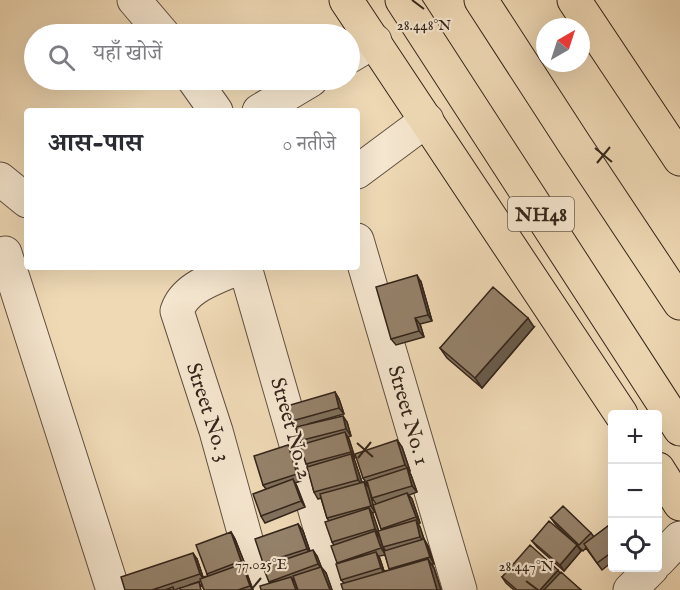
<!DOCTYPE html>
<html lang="hi">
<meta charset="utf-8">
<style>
:root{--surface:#fff;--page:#f7f7f7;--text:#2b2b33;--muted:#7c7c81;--line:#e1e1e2}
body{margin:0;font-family:"IM FELL English","Noto Serif Devanagari",serif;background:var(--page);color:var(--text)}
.controls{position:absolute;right:18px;bottom:18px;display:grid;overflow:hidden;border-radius:6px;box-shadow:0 6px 24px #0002}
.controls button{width:54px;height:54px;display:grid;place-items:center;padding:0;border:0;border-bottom:2px solid var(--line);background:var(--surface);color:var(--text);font:30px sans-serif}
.compass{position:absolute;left:536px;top:18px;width:54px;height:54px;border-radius:50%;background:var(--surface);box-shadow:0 6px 24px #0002;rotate:39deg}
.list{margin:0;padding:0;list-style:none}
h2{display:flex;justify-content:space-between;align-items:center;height:78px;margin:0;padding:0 24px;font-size:26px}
h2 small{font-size:20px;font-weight:400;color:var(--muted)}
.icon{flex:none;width:33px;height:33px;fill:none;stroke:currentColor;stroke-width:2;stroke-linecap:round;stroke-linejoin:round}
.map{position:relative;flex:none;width:680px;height:590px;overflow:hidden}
.search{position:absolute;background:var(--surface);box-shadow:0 6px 24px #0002;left:24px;top:24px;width:336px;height:66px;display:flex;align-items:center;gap:15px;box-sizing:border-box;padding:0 21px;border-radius:33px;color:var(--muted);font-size:22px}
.panel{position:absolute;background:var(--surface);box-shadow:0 6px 24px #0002;left:24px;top:108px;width:336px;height:162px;border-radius:6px}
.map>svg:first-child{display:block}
</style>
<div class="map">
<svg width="680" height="590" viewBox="0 0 680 590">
<rect width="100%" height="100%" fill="#efd9b5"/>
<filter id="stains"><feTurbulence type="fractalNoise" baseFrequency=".00333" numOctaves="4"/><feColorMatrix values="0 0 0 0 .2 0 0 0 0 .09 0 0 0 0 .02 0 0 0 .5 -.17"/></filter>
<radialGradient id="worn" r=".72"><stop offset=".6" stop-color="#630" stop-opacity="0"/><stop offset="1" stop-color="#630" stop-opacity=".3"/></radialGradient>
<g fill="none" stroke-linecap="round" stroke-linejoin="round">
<g stroke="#625141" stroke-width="35">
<path id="minor" d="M134 0 163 34
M350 56 375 41
M194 80 216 111
M259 111 311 80
M357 172 427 120
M0 179 27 201
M357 240 460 590
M5 253 113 590
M240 267C217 278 185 286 177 311L216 431 260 590
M245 267 338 590
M658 561 680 538
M630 590 652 568"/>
</g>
<g stroke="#33241a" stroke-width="35">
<path id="major" d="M346 0 621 414
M574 0 680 159
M658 469 680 504"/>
</g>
<g stroke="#33241a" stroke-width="35">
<path id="highway" d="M402 0 680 429
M481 0 575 145 680 303"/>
</g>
<use href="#minor" stroke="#f5e6cf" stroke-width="33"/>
<use href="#major" stroke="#efd9b5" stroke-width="33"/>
<use href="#highway" stroke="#efd9b5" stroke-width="33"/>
</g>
<path fill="#80705c" stroke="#33241a" stroke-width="1.5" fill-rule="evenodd" d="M421 282 432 321 420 324 424 337 396 345 391 339Z
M534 327 482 388 447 358 440 348Z
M335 392 339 399 344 414 308 424 347 422 351 436 348 437 349 439 355 458 354 459 362 482H364L369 488 373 505 376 504 372 498 368 485 363 478 397 440 402 447 410 471H409L411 475 417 492 409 495 412 499 420 523 418 524 420 527 424 539 428 546 434 564H432L434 568 441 590H343L344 583 341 580 334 545 332 542 329 521 327 518 321 498 318 499 314 492 302 445 299 441 296 428 292 421ZM375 512 382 530 380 535 372 513ZM380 535 383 547 385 550 384 551 378 536ZM385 555 390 570 384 571 379 556Z
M293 452 301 481 295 483 305 507 265 523 261 516 266 489 263 485Z
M551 518 591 533 594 537 612 523V562L602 570 586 548 583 551 556 525Z
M298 524 303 531 310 551 317 556 321 567 326 573 332 590 270 583 269 582 266 567 263 563Z
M231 532 235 539 246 567 244 568 246 571 253 590H204L201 581 189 585 199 582 201 586 180 588 175 590H125L197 559 203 577 208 576 207 574Z
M532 541 581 551 564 571 537 547Z
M560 573 581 590H514L506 583 502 577Z"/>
<path fill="#685b4b" stroke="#33241a" stroke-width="1.5" d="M417 275 421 282 432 321 428 315Z
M415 318 420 324 424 337 419 331Z
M528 318 534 327 482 388 475 378Z
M335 392 339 399 344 414 339 408Z
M343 416 347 422 351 436 346 429Z
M345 432 349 439 355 458 351 452Z
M397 440 402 447 410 471 405 465Z
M288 445 293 452 301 481 297 474Z
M351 454 355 461 363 486 358 480Z
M407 468 411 475 417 492 412 486Z
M293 479 297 486 305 507 301 501Z
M364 482 369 488 375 512 371 506Z
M407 493 412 499 420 523 416 517Z
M369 508 373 514 380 535 375 529Z
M416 520 420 527 425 543 420 537Z
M298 524 303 531 311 555 307 549Z
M375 531 380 538 385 554 381 548Z
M231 532 235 539 246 567 241 561Z
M424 539 428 546 434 564 430 557Z
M577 545 581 551 564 571 560 565Z
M313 550 317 556 323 571 318 564Z
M376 552 380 559 385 574 381 568Z
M193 553 197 559 204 580 200 574Z
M428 559 434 568 441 590H437Z
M242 564 246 571 253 590 250 586Z
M321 567 326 573 332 590H330Z
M558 570 562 576 550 590H540Z
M291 577 296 583 298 590H296Z"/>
<path fill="#95826b" stroke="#33241a" stroke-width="1.5" d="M417 275 428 315 415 318 419 331 391 339 376 287Z
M493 287 528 318 475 378 440 348Z
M335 392 339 408 292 421 287 406Z
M343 416 346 429 299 441 296 427Z
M345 432 351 452 306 464 300 445Z
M397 440 405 465 363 478 355 454Z
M288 445 297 474 263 485 254 456Z
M351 454 358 480 314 492 307 467Z
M407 468 412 486 372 498 367 481Z
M293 479 301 501 261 516 253 494Z
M364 482 371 506 327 518 320 494Z
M407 493 416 517 381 529 373 505Z
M563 506 591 533 579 545 551 518Z
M369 508 375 529 332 542 325 522Z
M416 520 420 537 383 547 378 531Z
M549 521 577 545 560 565 532 541Z
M612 523V552L597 563 584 544Z
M298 524 307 549 263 563 255 539Z
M375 531 381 548 337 563 331 546Z
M231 532 241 561 207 574 196 545Z
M424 539 430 557 389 569 384 551Z
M530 545 558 570 540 590H517L502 577Z
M313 550 318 564 269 582 263 567Z
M376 552 381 568 341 580 336 564Z
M193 553 200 574 152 590H125L121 577Z
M428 559 437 590H343L341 584Z
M242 564 250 586 238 590H204L200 579Z
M321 567 330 590H298L293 576Z
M561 572 581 590H544Z
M291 577 296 590H261L260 586Z
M199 582 201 590H180V588Z
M173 587 174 590H165Z"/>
<path fill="none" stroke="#33241a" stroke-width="2" d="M412 0 424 9M595 148 612 162M597 163 610 147M357 443 373 457M358 458 371 442M526 581 538 590M251 590 261 578"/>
<g text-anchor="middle" stroke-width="4.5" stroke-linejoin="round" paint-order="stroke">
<rect fill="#f5e6cf" stroke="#6d5e50" stroke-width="1.5" x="508" y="197" width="66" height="34" rx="4.5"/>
<g font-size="20" font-weight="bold" fill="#33241a">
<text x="541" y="221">NH48</text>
</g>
<g font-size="21" fill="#33241a" stroke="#f5e6cf">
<text transform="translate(209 412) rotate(72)" y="7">Street No. 3</text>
<text transform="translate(409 415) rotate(74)" y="7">Street No. 1</text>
<text transform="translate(292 428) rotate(74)" y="7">Street No. 2</text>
</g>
</g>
<g font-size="15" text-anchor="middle" fill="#33241a" stroke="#f5e6cf" stroke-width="4.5" stroke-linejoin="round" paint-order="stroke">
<text x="424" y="30">28.448°N</text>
<text x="261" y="569">77.025°E</text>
<text x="526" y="571">28.447°N</text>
</g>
<rect width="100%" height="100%" filter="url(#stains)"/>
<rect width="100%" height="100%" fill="url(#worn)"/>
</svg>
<div class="controls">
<button>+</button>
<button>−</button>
<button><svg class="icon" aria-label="locate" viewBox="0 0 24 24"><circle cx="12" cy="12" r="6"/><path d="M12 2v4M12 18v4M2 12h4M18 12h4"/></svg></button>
</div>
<svg class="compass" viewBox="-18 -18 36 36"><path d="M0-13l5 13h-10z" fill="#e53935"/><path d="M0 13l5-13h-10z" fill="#7c7c81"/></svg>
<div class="search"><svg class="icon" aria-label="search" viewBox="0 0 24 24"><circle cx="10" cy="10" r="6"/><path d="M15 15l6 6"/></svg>यहाँ खोजें</div>
<section class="panel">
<h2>आस-पास<small>0 नतीजे</small></h2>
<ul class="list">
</ul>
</section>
</div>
